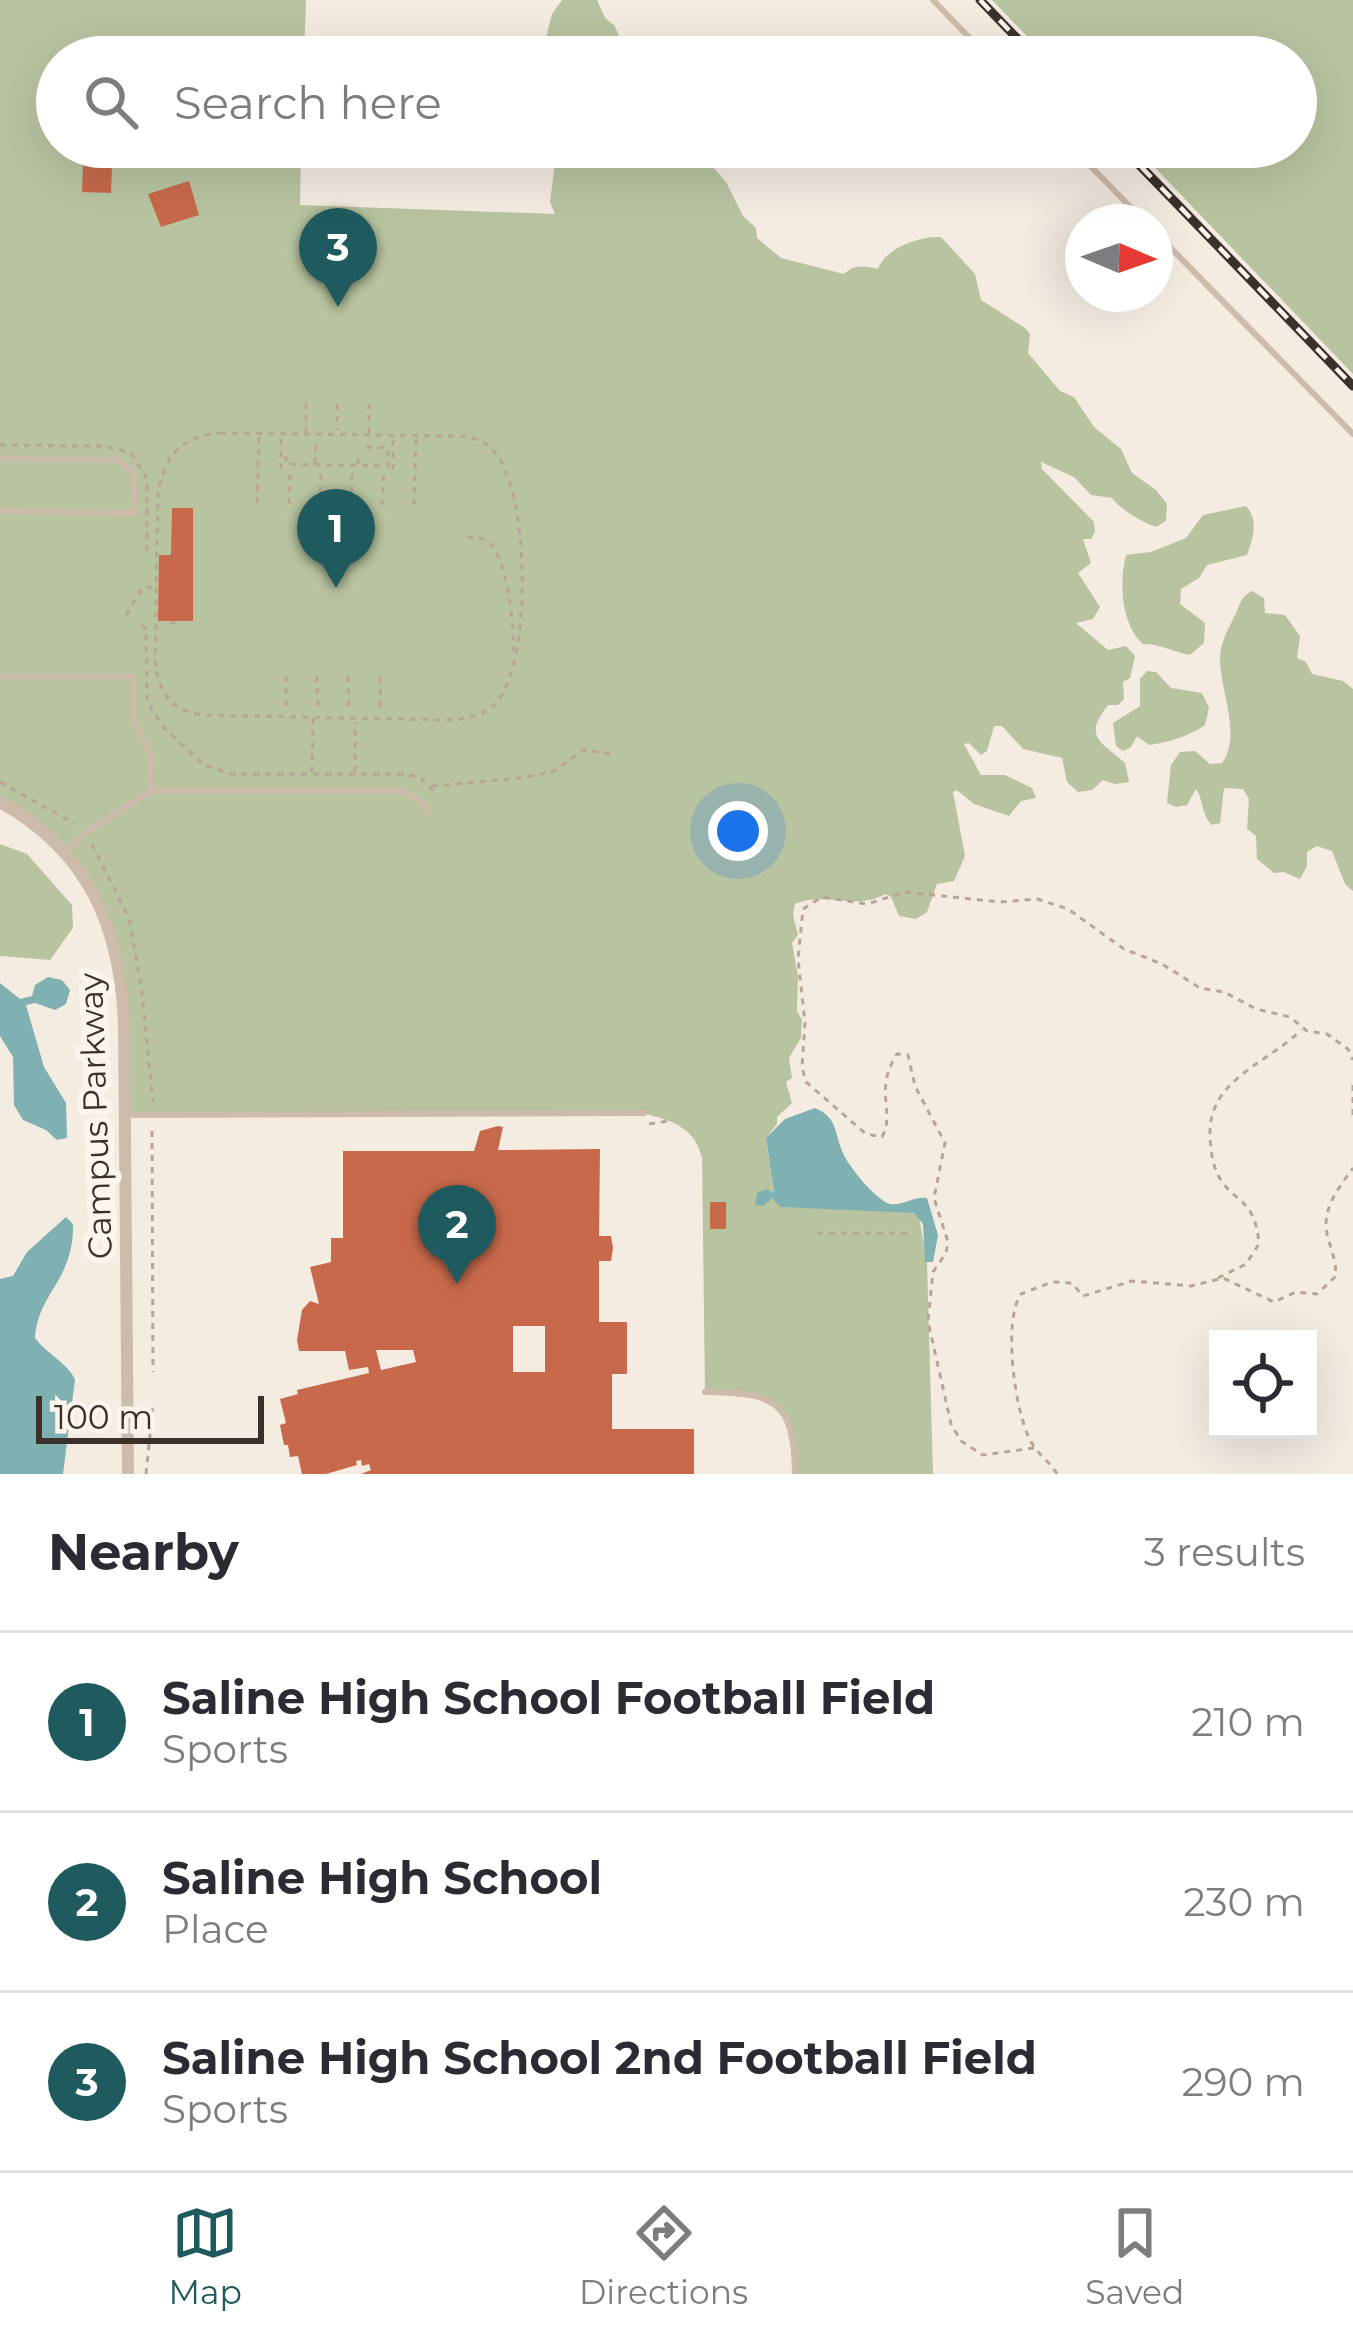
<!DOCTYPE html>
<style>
:root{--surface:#fff;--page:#f7f7f7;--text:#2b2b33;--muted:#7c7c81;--line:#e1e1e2;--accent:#1f5a5e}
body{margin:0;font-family:Montserrat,sans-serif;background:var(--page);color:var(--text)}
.controls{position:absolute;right:36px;bottom:36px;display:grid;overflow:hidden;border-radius:0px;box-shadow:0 12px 48px #0002}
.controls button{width:108px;height:108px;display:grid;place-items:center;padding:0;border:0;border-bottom:3px solid var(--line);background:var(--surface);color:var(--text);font:60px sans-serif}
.compass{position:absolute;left:1065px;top:204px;width:108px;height:108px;border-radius:50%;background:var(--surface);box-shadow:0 12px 48px #0002;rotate:92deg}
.scale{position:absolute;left:36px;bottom:30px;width:228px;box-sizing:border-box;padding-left:12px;border:6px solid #3b302b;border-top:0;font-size:33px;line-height:42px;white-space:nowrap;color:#3b302b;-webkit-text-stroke:9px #fbf5ee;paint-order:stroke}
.you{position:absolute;left:738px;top:831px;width:42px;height:42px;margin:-30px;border:9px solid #fff;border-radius:50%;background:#1a73e8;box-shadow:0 0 0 18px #1a73e833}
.badge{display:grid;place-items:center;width:78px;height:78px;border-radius:50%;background:var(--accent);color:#fff;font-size:39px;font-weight:700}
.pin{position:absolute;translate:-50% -99px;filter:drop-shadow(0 3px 6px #0008)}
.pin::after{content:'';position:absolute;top:63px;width:42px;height:36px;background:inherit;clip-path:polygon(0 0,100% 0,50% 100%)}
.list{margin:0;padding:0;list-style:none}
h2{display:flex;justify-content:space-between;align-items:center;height:156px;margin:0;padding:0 48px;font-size:51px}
h2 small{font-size:39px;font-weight:400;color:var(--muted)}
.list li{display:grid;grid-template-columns:78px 1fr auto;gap:36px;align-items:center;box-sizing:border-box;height:180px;padding:0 48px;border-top:3px solid var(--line)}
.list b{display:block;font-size:45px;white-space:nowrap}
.list p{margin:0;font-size:39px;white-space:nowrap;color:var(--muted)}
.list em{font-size:39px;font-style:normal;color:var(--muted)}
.icon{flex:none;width:66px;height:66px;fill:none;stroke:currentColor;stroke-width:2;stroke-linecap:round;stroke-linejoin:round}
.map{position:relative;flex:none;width:1353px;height:1474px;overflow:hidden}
.search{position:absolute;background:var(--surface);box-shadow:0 12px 48px #0002;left:36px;right:36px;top:36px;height:132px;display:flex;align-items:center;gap:30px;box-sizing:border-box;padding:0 42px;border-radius:66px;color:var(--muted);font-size:45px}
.sheet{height:696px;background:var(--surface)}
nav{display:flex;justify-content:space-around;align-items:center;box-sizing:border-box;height:168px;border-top:3px solid var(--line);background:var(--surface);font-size:33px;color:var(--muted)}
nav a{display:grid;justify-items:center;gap:6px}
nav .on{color:var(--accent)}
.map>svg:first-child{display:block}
</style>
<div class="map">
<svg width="1353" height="1474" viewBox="0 0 1353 1474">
<rect width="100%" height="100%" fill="#f4ebe1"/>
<path fill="#b8c4a0" d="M0 0H306L304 57H57V147H301L300 205 555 214 550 202 557 147H696L726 182 743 216 756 228 757 238 781 258 844 274C855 264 864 266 878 269 885 248 919 236 941 237L975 274 981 300 1025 328 1030 334 1028 353 1060 391 1074 397 1094 427 1121 449 1132 473 1156 490 1167 504 1166 521 1156 527C1142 522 1121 510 1112 498L1091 495 1074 477 1041 462 1042 469 1094 522 1095 532 1091 539H1083L1091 563 1078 573 1100 607 1093 619 1076 623 1108 650 1126 646 1135 656 1130 678 1123 682 1124 699 1118 705H1108C1083 737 1100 741 1125 763L1129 782 1115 784 1103 780 1092 790 1078 792 1067 782 1062 758 1023 749 1002 726H994L987 751 981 755 969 743 964 744 981 775H1005L1032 788 1036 798 1021 801 1009 816 974 804 957 790 953 792 965 856 954 881 937 884 927 912 916 919 899 916 891 897 885 894C857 911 824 891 795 904L793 915 798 935 792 943 798 976 797 1011 802 1020 801 1038 789 1058 792 1078 786 1082 792 1103 777 1117V1124L766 1138 774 1195 766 1190 768 1198 775 1199 780 1207 907 1211 919 1216 927 1263 933 1474H795L788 1418 767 1400 705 1392 702 1158C695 1127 672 1121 643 1113L125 1115 115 943 65 852 0 802Z
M562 0H597L605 18 614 25 629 57H541L552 14Z
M992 0H1353V374L1135 147H1296V57H1047Z
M1246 506C1259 521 1253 538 1247 555L1207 565 1199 578 1181 589 1180 604 1205 623 1204 643 1190 655C1174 652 1160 644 1143 644 1121 624 1119 583 1126 555L1151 552 1186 538 1203 515Z
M1252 591 1264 598 1265 613 1285 615 1300 636 1297 658 1306 662 1312 674 1343 681 1353 689V891L1345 884 1332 851 1317 846 1307 852V866L1300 879 1284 872 1274 873 1257 859 1256 836 1247 829 1249 799 1243 789 1224 788 1220 823 1212 825C1201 814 1204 801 1196 789L1187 805 1176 807 1167 803 1171 765 1180 752 1195 751 1210 764 1222 763C1242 736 1220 690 1220 659 1220 642 1229 628 1236 613 1241 602 1241 597 1252 591Z
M1147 671 1156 672 1171 688 1202 693 1209 708 1205 725C1189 736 1167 743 1149 745L1137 736 1131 747 1123 751 1116 746 1113 723 1140 706V679Z
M0 844 27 854 72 905 73 928 50 960 0 956Z"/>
<path fill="#7fb0b2" d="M48 977 62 980 70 990 66 1004 55 1010 35 1003 26 1005 44 1067 66 1103 67 1138 57 1140 46 1130 23 1120 14 1105 13 1057 0 1036V983L20 999 32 996 35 985Z
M815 1108C839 1118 834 1135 844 1155 850 1168 876 1200 890 1204 903 1206 914 1196 927 1198L938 1235 933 1262H925L923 1224 914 1213 780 1207 772 1198 763 1206 755 1205 757 1193 766 1189 774 1193 766 1138 785 1119Z
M66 1217 73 1224C74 1281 38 1292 35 1338 47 1354 66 1362 75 1379L63 1474H0V1279L13 1276 27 1252Z"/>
<path fill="#c8694b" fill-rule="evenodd" d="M83 165 112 166 111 193 82 192Z
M189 181 199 215 161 227 148 194Z
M172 508H193V621H158L159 555H171Z
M498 1126 503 1127 498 1150 600 1149 599 1236H611L613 1248 611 1261H599V1322H627V1374H612V1429H694V1474H361L371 1470 369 1464 362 1466 361 1460 356 1461 357 1465 326 1474H302L298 1456 290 1457 288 1445H284L280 1425 286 1423 280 1399 298 1394 297 1390 369 1373 368 1367 349 1370 345 1351H299L297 1340 302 1310 310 1301 319 1304 310 1267 331 1262V1238H343V1151H474L480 1131ZM513 1326H545V1372H513ZM376 1350H413L416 1362 381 1370Z
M710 1202H726V1229H710Z"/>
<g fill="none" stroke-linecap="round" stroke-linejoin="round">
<path stroke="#b9a596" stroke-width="3" stroke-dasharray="6 6" stroke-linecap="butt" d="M306 403V432
M337 404V430
M220 433 455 436C468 437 480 438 490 447 531 483 534 669 493 706 478 719 458 720 440 720L201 715C169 709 159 692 155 661L158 491C166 455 182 436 220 433Z
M369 433V405
M0 445 104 446 131 453 147 479V551
M286 456V464L388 466V448L361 447
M315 463 316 444H320
M358 464V452
M281 469V435
M393 470V436
M257 503 259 436
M289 504 290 469
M320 504 321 469
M351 504 352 470
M382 505 384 470
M414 505 416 438
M467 537C474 538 480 537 486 540 507 552 515 629 513 651
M126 615 143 587H155
M170 623H179
M141 625 146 628 147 701 163 727 204 765 232 774H405L421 778 437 795
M286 676V710
M317 676 318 710
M348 676 349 711
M380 677 381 711
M312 772 313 718
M355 772V722
M0 782 75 824
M432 786 522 778 554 771 584 750 610 754
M92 844 129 918 141 985 153 1101
M1353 1085V1120
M649 1124 668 1121
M152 1131 153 1372
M817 1233H910
M1218 1278 1246 1264 1259 1244C1255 1196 1233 1204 1218 1175 1212 1164 1211 1149 1210 1138 1207 1079 1266 1065 1301 1030
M1034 1448 983 1455 961 1441 951 1424 928 1321 933 1272 946 1253 948 1242 934 1198 945 1143 915 1086 908 1055 897 1054C873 1091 896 1112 882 1137L866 1134 806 1082 802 1067 805 1023 798 959 803 909 822 897 867 904 905 892 1000 902 1037 899 1068 909 1124 949 1162 964 1200 988 1224 992 1256 1009 1290 1017 1307 1031 1327 1034 1348 1049 1353 1060
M146 1474 153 1405
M1057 1474C1050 1462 1039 1455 1033 1445 1015 1418 1002 1321 1021 1294L1052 1282 1072 1283 1083 1296 1132 1281 1191 1286 1223 1278 1274 1302 1296 1292 1317 1294 1336 1276C1336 1262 1332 1252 1328 1238 1320 1210 1338 1189 1353 1168"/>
<path stroke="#cdbbac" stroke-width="6" d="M933 0 988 57
M1072 147 1145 222
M1155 232 1353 434
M0 458 118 460 133 472 135 513 0 511
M0 677H133V721L151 755 150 791H404L426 806V813
M65 852 83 834 149 792
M125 1115 644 1113
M705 1392C775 1393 794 1400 795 1474"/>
<path stroke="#cdbbac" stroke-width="12" d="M0 802C88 851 120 926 124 1023L128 1474"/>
<g stroke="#3b302b" stroke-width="9">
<path id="rail" d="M980 0 1035 57
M1122 147 1353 386"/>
</g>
<use href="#rail" stroke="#fbf5ee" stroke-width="4.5" stroke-dasharray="14" stroke-linecap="butt"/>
</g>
<g text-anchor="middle" stroke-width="12" stroke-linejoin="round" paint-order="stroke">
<g font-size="33" fill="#3b302b" stroke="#fbf5ee">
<text transform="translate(95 1116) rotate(-92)" y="12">Campus Parkway</text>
</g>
</g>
</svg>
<div class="controls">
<button><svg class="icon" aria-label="locate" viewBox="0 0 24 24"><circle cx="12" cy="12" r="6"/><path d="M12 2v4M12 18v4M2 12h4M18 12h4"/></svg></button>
</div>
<svg class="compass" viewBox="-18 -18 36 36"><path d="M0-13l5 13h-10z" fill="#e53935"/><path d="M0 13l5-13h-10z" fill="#7c7c81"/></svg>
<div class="scale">100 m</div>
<div class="you"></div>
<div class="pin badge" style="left:336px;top:588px">1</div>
<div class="pin badge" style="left:457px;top:1284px">2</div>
<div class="pin badge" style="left:338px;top:307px">3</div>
<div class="search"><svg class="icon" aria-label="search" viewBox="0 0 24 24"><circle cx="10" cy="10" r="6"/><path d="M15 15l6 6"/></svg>Search here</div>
</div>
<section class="sheet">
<h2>Nearby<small>3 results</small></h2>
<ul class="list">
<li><span class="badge">1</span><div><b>Saline High School Football Field</b><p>Sports</p></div><em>210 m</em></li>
<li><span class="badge">2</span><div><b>Saline High School</b><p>Place</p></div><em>230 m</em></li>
<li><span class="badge">3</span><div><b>Saline High School 2nd Football Field</b><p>Sports</p></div><em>290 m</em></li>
</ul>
</section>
<nav>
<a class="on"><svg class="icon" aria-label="map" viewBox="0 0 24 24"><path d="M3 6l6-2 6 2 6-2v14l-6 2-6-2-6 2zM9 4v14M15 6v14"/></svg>Map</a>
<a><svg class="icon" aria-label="directions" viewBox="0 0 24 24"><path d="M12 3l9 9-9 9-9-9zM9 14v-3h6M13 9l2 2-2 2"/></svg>Directions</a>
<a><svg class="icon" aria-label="saved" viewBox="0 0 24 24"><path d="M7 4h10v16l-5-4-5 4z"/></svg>Saved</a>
</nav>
